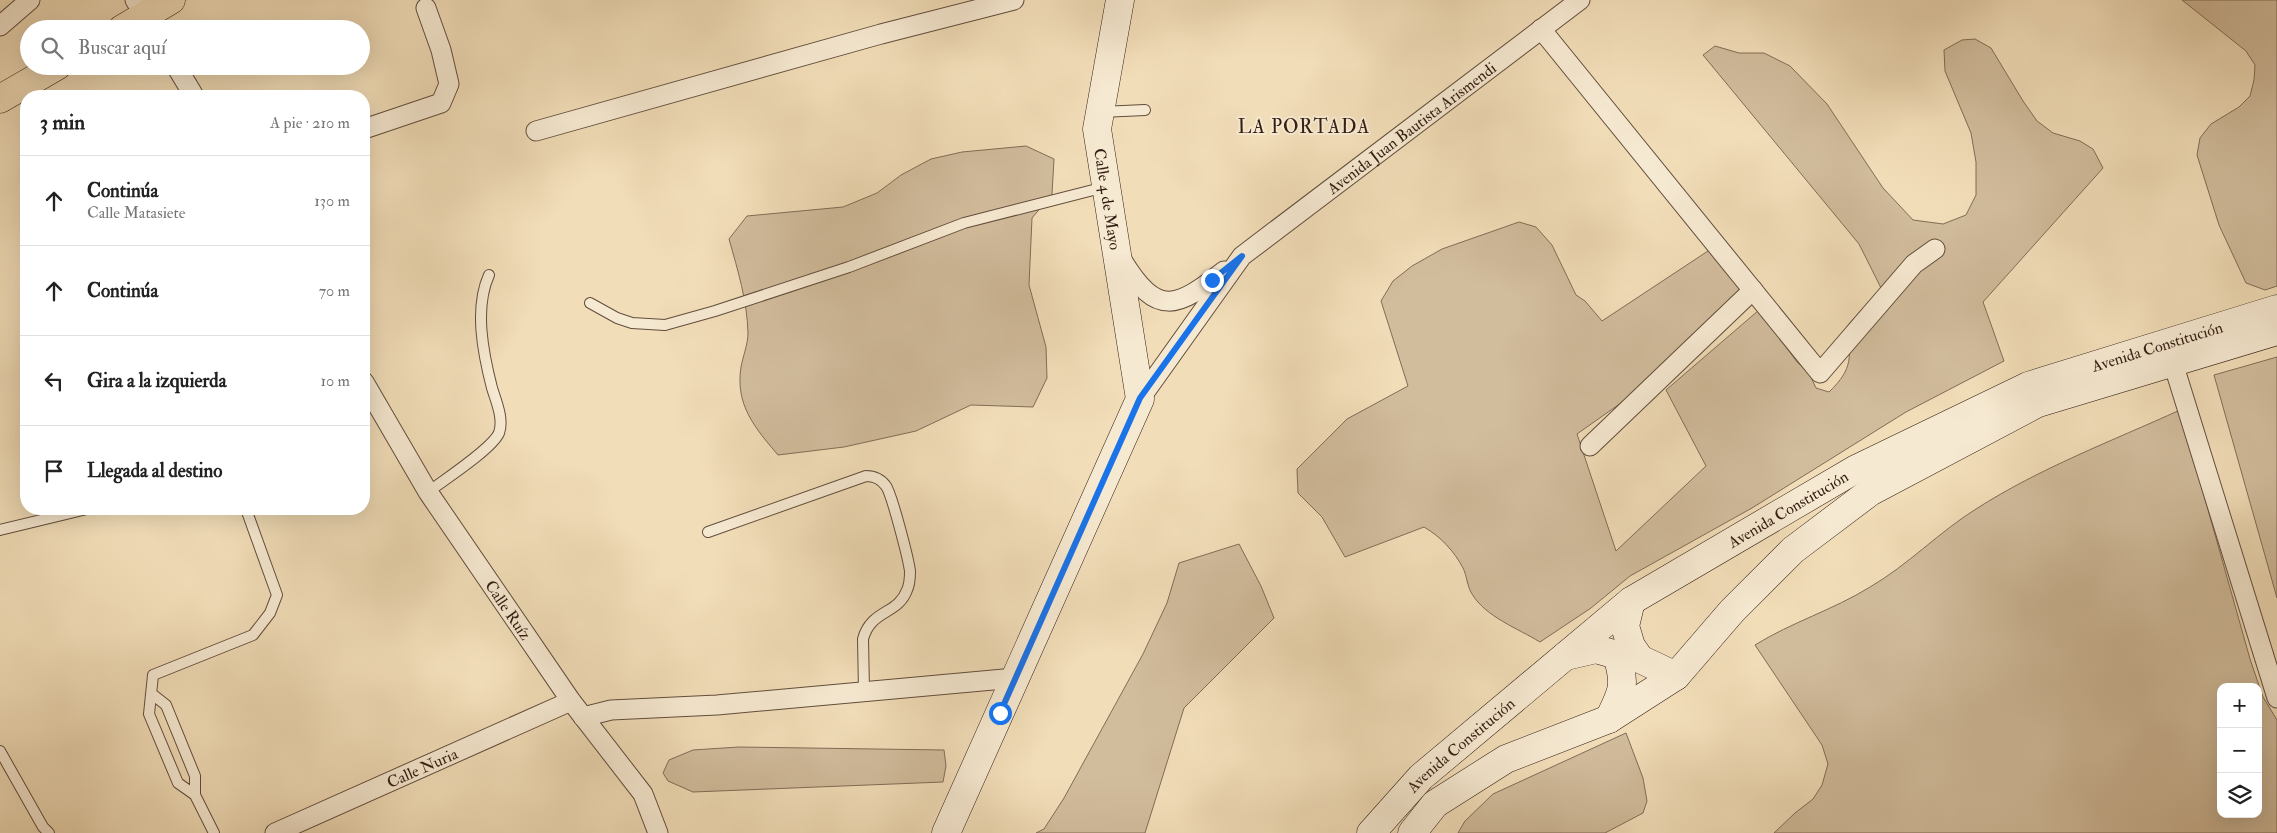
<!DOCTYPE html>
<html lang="es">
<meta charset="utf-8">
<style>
:root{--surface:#fff;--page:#f2f2f2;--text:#222;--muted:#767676;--line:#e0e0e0}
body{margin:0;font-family:"IM FELL Double Pica",serif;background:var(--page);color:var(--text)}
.controls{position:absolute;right:15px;bottom:15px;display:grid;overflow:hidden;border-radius:10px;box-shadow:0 5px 20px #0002}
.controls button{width:45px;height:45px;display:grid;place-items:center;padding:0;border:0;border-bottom:1px solid var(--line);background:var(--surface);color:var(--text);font:25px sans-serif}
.stop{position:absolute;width:15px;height:15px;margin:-11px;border:4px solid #1a73e8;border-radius:50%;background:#fff}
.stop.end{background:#1a73e8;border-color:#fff;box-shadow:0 1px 5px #0008}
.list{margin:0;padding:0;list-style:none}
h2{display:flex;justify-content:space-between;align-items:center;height:65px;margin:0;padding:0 20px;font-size:21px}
h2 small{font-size:16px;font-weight:400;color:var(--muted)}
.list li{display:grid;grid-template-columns:32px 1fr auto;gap:15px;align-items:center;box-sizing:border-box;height:90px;padding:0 20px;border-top:1px solid var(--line)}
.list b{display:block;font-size:19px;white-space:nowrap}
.list p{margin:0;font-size:16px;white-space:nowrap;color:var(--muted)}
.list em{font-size:16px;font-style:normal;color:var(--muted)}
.icon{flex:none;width:28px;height:28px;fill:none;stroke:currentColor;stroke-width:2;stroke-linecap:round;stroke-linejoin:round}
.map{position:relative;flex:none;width:2277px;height:833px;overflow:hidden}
.search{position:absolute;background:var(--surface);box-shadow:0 5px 20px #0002;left:20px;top:20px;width:350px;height:55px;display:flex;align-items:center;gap:12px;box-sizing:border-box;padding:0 18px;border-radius:28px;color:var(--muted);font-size:19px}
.panel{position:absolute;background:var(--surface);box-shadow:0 5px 20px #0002;left:20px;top:90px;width:350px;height:425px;border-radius:20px}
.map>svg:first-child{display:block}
</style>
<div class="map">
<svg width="2277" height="833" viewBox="0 0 2277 833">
<rect width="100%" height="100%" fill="#f1ddb8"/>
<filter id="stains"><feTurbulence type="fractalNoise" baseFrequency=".004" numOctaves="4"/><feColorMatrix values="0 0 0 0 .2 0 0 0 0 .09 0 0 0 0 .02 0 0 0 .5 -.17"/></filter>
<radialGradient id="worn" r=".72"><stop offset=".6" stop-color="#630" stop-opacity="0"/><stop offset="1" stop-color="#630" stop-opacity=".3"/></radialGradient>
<path fill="#d1bc9c" stroke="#826c57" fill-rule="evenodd" d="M2182 0H2277V286L2265 290 2246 283 2219 225 2197 155 2200 138 2211 124 2239 107 2250 96 2254 80 2255 65 2246 51Z
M1975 39 1991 48 2023 101 2037 121 2053 133 2080 141 2093 149 2103 168 1983 302 2004 361 1906 412 1752 508 1630 576 1591 608 1540 642C1517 628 1486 617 1472 594 1467 586 1467 576 1463 568 1454 551 1441 537 1424 527L1345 557 1322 517 1298 493 1297 469 1347 419 1408 386 1381 301 1393 281 1412 266 1442 249 1519 222 1536 227 1552 245 1576 295 1585 301 1602 321 1711 249 1737 275 1740 295 1645 386 1577 434 1616 551 1706 466 1666 390 1759 310 1797 362 1809 373 1816 388 1829 392C1854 368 1850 357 1848 325L1881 288 1859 244 1703 55 1715 46 1739 53H1764L1790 66 1827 104 1883 188 1913 220 1943 224 1966 215 1976 195V162L1971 133 1945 71 1944 50 1962 40Z
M1026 146 1054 159 1052 194 1032 218 1029 285 1046 347 1047 378 1033 407 971 405 916 431 844 447 778 455C755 428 735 405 741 367 743 356 748 344 748 333 747 300 738 271 729 239L747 216 843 207 877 193 901 175 931 159 962 152Z
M2277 357V598L2214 375Z
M2180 410 2250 659 2263 697 2277 720V833H1774L1795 813 1813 799 1822 785 1828 764 1822 745 1755 645C1792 622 1833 610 1870 587 1908 565 1939 532 1976 509 2040 468 2112 441 2180 410ZM2221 687H2258V814H2221Z
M1239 544 1261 586 1274 618 1184 708 1145 833H1036L1044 829 1064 798 1143 654 1167 603 1179 563Z
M1626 733 1643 778 1647 801 1643 813 1605 833H1458L1465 821 1493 794Z
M739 747 944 750 946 766 943 782 693 792 668 781 663 773 669 760 693 750Z"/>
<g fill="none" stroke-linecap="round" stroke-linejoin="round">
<g stroke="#624d3c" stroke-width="12">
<path id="lane" d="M1101 112 1145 110
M590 303 617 318 632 323 665 325 715 311 849 267 964 223 1105 187
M428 492C444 480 492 449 499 433 504 419 496 401 492 388 483 353 474 308 489 275
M0 530 87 509
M708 532 866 476C874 476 881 479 886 486 892 495 908 557 910 571 910 577 910 584 907 590 898 615 871 609 863 639L864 691
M152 694 166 705 195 776V795
M0 751 43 827 49 833
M214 833 195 795 178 783 149 714 153 675 253 635 270 613 277 595 246 509"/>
</g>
<g stroke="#624d3c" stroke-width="21">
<g id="street">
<path d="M135 0 154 29"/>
<path d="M0 26 30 0"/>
<path d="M1541 29 1820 373 1914 264 1935 249"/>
<path d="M176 66 194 96"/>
<path d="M364 129 441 103 449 84 441 50 426 8"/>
<path d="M536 131 881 34 1014 0"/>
<path d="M1122 260C1157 318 1177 308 1224 271"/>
<path d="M2173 363 2277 698"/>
<path id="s1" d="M364 382 428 492 571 701 643 794 658 833"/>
<path id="s2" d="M1140 399 1242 256 1580 0"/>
<path d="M1590 446 1753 290"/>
<path d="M583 717 611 710 717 705 1015 678"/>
<path id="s3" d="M275 833 571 701"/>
</g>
</g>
<g stroke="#331d12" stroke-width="29">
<g id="secondary">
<path d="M1631 601 1625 626 1631 646 1640 659 1676 676"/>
<path d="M1566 656 1596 649 1617 655C1626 685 1623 691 1609 719"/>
<path d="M946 833 1140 399 1097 129 1120 0"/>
<path id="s4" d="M1371 833 1421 777 1631 601 1856 469 2028 386 2277 309"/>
<path d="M1412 833 1435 804 1506 759 1609 719 1676 676 1732 611 1793 550 1870 492 2038 403 2277 331"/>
</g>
</g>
<g stroke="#331d12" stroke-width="29">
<path id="primary" d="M122 29 171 0
M0 99 57 66"/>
</g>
<use href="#lane" stroke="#f6e9d1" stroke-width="10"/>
<use href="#street" stroke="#f6e9d1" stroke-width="19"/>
<use href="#secondary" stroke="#f6e9d1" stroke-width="28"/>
<use href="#primary" stroke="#f1ddb8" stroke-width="28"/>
</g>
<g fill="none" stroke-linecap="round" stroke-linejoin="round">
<path stroke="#1a73e8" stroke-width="6" d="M1000 713 1140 398 1242 256 1212 280"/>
</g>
<g text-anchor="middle" stroke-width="4" stroke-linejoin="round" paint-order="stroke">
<g font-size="16" fill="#331d12" stroke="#f6e9d1">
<text dy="6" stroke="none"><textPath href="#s2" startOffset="388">Avenida Juan Bautista Arismendi</textPath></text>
<text transform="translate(1108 199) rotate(81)" y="6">Calle 4 de Mayo</text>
<text dy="6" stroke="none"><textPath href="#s4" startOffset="936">Avenida Constitución</textPath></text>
<text dy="6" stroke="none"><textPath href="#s4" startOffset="531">Avenida Constitución</textPath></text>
<text dy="6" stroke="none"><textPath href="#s1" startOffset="270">Calle Ruíz</textPath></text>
<text dy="6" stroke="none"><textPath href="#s4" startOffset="126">Avenida Constitución</textPath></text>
<text dy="6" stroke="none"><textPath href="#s3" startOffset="161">Calle Nuria</textPath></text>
</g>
<g font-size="19" letter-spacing="1" fill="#331d12" stroke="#f6e9d1">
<text x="1304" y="133">LA PORTADA</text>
</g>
</g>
<rect width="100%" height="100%" filter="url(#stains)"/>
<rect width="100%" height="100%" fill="url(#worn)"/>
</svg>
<div class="controls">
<button>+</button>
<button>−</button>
<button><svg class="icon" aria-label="layers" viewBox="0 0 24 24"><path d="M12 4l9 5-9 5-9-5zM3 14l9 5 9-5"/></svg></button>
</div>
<div class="stop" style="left:1000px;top:713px"></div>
<div class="stop end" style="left:1212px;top:280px"></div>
<div class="search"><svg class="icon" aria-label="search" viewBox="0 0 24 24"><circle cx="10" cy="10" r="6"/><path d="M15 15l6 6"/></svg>Buscar aquí</div>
<section class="panel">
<h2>3 min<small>A pie · 210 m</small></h2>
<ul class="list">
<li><svg class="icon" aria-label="ahead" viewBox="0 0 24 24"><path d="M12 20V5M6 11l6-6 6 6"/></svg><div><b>Continúa</b><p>Calle Matasiete</p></div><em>130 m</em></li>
<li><svg class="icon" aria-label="ahead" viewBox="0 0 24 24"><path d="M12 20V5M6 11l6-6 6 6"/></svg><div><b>Continúa</b></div><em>70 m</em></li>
<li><svg class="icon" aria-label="left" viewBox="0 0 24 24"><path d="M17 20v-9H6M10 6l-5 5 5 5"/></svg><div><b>Gira a la izquierda</b></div><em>10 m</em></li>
<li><svg class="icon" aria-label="arrive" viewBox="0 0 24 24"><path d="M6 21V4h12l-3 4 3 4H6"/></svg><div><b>Llegada al destino</b></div></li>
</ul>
</section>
</div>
